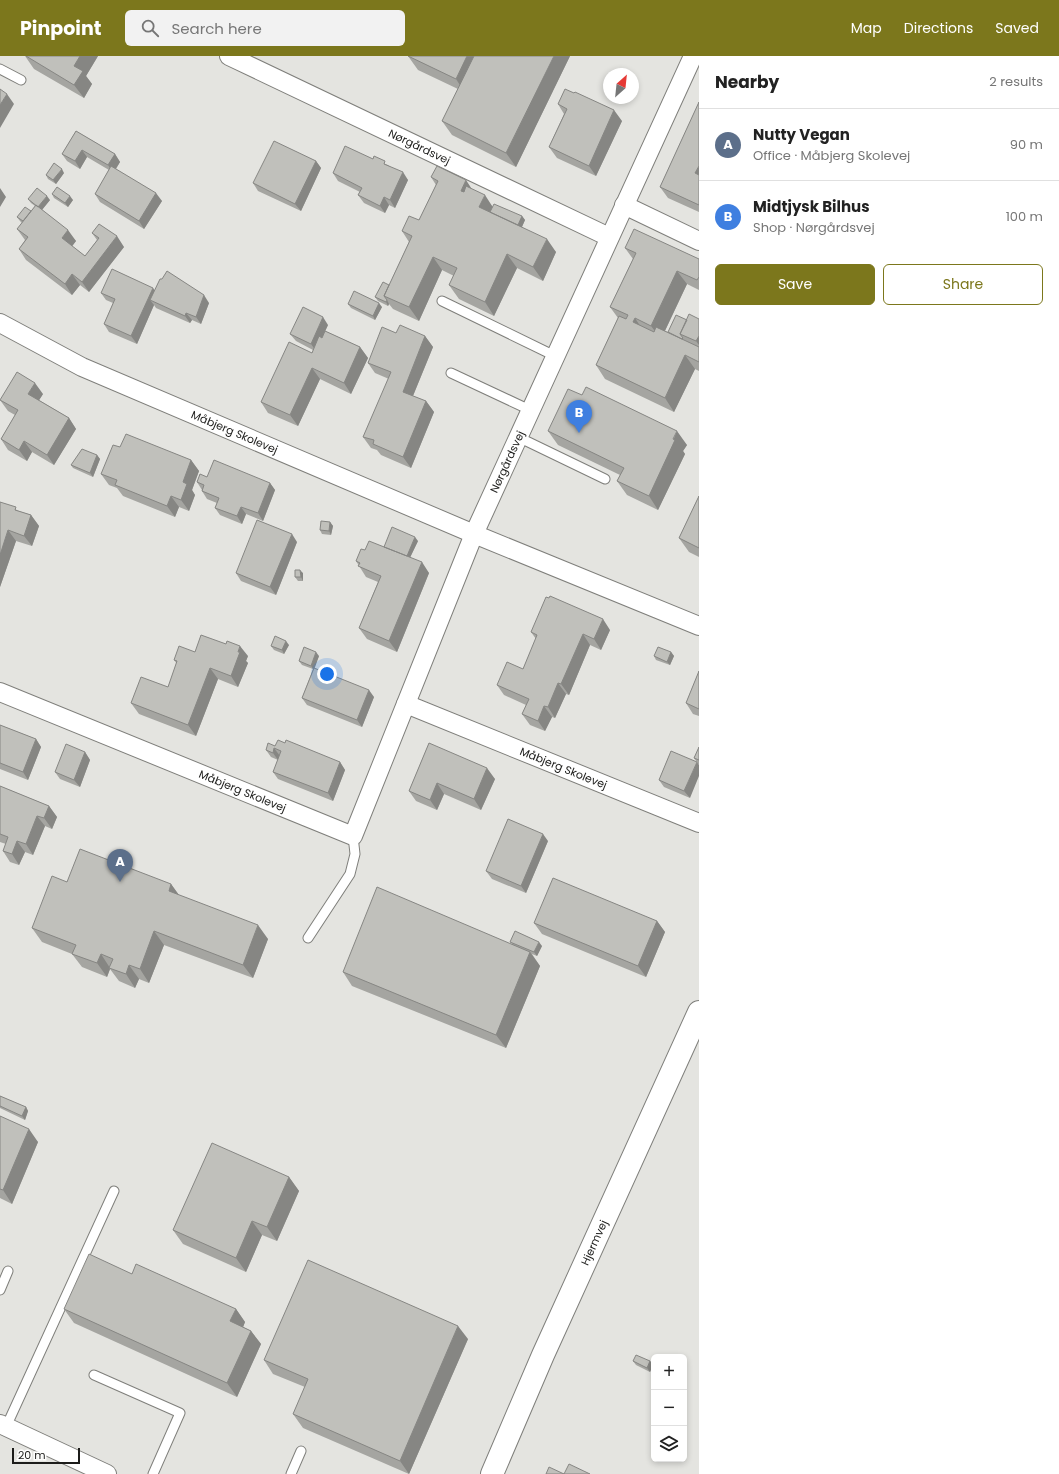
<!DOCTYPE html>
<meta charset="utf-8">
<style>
:root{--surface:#fff;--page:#f2f2f2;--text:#222;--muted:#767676;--line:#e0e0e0;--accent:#7c771c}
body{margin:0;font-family:Poppins,sans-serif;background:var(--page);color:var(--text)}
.controls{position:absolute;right:12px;bottom:12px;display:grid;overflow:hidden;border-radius:6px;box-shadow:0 2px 6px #0003}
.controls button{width:36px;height:36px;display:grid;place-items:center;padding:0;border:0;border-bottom:1px solid var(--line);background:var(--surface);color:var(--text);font:20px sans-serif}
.compass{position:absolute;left:603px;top:12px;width:36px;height:36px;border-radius:50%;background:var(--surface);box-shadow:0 2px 6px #0003;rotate:27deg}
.scale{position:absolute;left:12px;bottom:10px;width:68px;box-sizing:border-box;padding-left:4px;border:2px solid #1c1c1a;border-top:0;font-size:11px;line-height:14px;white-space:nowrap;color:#1c1c1a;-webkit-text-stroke:3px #fffffe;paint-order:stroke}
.you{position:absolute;left:327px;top:618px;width:14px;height:14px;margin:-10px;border:3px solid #fff;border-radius:50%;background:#1a73e8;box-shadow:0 0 0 6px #1a73e833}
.badge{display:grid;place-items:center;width:26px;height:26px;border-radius:50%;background:var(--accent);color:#fff;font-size:13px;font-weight:700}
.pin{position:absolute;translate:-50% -33px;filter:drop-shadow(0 1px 2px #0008)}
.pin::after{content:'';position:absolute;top:21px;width:14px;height:12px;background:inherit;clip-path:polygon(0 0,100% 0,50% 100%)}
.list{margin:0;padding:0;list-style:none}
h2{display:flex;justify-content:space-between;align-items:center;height:52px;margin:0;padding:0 16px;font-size:17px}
h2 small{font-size:13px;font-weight:400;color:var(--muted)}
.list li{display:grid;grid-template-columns:26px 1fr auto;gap:12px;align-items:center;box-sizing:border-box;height:72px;padding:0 16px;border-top:1px solid var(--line)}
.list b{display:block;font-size:15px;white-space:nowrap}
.list p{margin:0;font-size:13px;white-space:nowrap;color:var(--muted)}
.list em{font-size:13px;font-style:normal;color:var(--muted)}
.actions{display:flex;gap:8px;padding:12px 16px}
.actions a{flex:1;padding:9px 0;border:1px solid var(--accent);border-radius:6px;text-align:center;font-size:14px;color:var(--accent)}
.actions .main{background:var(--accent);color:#fff}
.icon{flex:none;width:22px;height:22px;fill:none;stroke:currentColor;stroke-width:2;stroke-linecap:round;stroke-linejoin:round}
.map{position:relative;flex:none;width:699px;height:1418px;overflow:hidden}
header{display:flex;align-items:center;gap:24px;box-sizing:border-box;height:56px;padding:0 20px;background:var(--accent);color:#fff}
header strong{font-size:19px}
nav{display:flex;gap:22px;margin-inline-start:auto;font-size:14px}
.search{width:280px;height:36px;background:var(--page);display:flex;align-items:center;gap:10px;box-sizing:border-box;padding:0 14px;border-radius:6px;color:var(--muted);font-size:15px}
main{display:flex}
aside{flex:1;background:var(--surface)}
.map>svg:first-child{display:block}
</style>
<header>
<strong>Pinpoint</strong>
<div class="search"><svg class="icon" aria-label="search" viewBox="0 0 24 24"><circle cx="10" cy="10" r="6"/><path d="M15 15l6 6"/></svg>Search here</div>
<nav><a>Map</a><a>Directions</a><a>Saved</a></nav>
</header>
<main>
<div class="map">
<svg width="699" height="1418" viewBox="0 0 699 1418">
<rect width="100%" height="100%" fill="#e4e4e0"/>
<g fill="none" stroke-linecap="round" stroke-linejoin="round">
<g stroke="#7f7f7b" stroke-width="11">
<path id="service" d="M0 13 21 24
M442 245 555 300
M451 317 530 354
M518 381 605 423
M308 882 350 818 355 798 353 780
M0 1234 8 1215
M94 1319 180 1357 153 1418
M6 1371 114 1135
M291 1418 301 1395"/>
</g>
<g stroke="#7f7f7b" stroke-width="20">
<g id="minor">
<path id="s1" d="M229 0 609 181"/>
<path d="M624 149 699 185"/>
<path id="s2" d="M0 267 82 311 474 478 699 570"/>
<path id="s3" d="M0 636 353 780 474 478 693 0"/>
<path id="s4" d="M406 648 699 767"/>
<path d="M0 1368 107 1418"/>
</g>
</g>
<g stroke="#7f7f7b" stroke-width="24">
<g id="tertiary">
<path id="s5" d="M492 1418 543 1299 699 956"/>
</g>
</g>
<use href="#service" stroke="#fff" stroke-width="9"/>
<use href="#minor" stroke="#fff" stroke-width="18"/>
<use href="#tertiary" stroke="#fff" stroke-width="22"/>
</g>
<path fill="#a5a5a1" d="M25 0H98L86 20 92 28 84 42 34 13Z
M408 0H570L516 111 452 79 442 65 458 33 418 14Z
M699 46V156L668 142 660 131Z
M558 48 622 65 596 120 557 102 549 91 564 58Z
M76 75 115 98 120 106 116 113 162 145 144 173 100 146 95 138 109 114 87 101 80 113 67 105 62 98Z
M373 103 388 109 408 124 395 152 389 149 385 157 364 147 358 139 360 136 338 125 333 117Z
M316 105 321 112 301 155 258 135 253 127Z
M64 117 56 128 48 123 46 119Z
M431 121 472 133 493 151 522 160 525 164 522 171 556 196 543 225 517 212 494 260 459 243 449 229 454 220 442 214 419 265 393 253 389 248 388 250 378 245 375 241 389 229 409 186 402 175 419 164 436 129Z
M52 138 73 144 68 151 54 142Z
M28 143 50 144 42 154 76 185 72 190 85 200 97 184 92 177 124 191 89 236 80 229 72 239 26 204 19 193 25 184 17 173 22 167 20 165 17 161 31 155 35 150 31 147Z
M625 192 699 203V234L687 228 665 275 668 276 687 264 699 263V315L695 313 674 356 605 323 596 309 618 262 610 251 633 203Z
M155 234 209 247 201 268 192 264 190 267 156 252 154 249 137 288 109 276 104 268 113 247 106 244 101 237Z
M348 248 382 251 375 264 351 252Z
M328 269 325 275 360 291 368 302 351 338 320 323 298 370 268 357 261 346 312 297 313 294 296 285 290 278Z
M396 277 425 280 433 291 413 340 426 345 434 356 411 412 381 399 377 394 371 392 363 381 389 323 375 317 368 307Z
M43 338 39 344 69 362 76 373 54 409 32 396 27 405 8 394 1 383 15 359 8 355 0 344Z
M582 339 687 389 683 395 685 398 658 454 627 439 617 425 620 419 558 389 548 375Z
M120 391 191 404 199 415 192 434 195 439 189 455 179 451 175 461 123 440 117 432 109 429 101 418Z
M97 399 100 403 93 421 73 412 71 409Z
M207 421 270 427 275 434 263 465 246 458 242 468 220 459 215 452 217 447 207 443 202 435V434L197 426Z
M699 440V501L689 496 679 482Z
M0 446 19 455 31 459 39 470 32 490 16 485 0 531Z
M330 466 333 470 331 479 322 478 320 474Z
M418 485 410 501 429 517 397 596 367 583 359 572 378 526 366 521 356 505 365 494Z
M297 486 276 539 241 525 236 517Z
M303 517V525H298L295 521Z
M610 574 601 594 590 589 569 639 566 638 555 662 552 661 545 675 530 669 522 658 526 649 504 639 497 629 523 613 536 583 531 576Z
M289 589 284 598 274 594 271 590Z
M195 596 248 600 246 605 248 607 238 631 218 623 196 680 139 658 131 647 168 631 177 608 174 604Z
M671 596 674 600 670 609 656 604 654 600Z
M319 600 314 612 374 641 362 671 307 649 302 642 313 613 302 609 299 605Z
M699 615V660L693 658 686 647Z
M0 669 36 683 41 691 28 724 0 713Z
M429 687 495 723 481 754 444 738 437 754 416 745 409 735Z
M275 690 340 706 345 714 333 745 278 723 273 716 278 704 271 701 266 694Z
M699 691V709L694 702Z
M671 695 690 742 664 731 659 724Z
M85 696 90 704 80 731 60 723 55 716Z
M0 730 49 750 57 761 52 773 45 770 33 799 25 796 19 809 10 806 3 795 6 788 0 786Z
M548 785 526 837 492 823 486 815Z
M67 826 171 828 179 839 268 883 253 922 164 889 149 927 139 923 135 932 119 925 110 913 107 921 82 911 72 898 42 886 32 872Z
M657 865 665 876 646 921 542 878 534 867Z
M510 886 542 890 537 900 532 898 540 910 506 992 352 930 343 916 512 888Z
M0 1040 26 1051 28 1055 25 1064 0 1052Z
M0 1060 38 1086 12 1148 0 1142Z
M289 1121 299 1135 277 1185 262 1179 246 1216 183 1188 173 1174Z
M132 1218 236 1253 245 1266 243 1271 251 1275 261 1288 237 1341 74 1267 64 1253Z
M468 1283 409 1418 303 1372 293 1358 305 1331 273 1318 264 1304Z
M633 1305H650L653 1309 650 1316 636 1309Z"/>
<path fill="#868683" d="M80 0H98L86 20 92 28 84 42 74 29V10Z
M467 0H483L465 37 456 23Z
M554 0H570L516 111 506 97Z
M7 38 14 48 0 72V49Z
M614 54 622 65 596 120 589 110Z
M82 94 87 101 80 113 75 105Z
M115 98 120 106 113 117 108 109Z
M316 105 321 112 301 155 295 148Z
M699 110V123L695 117Z
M62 113 64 117 56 128 53 124Z
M403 116 408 124 395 152 390 144Z
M466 124 475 138 471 149 461 135Z
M0 132 6 141 0 151Z
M156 137 162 145 144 173 139 165Z
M485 139 494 153 491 159 479 151Z
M47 140 50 144 41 155 38 151Z
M70 140 73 144 68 151 65 147Z
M384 141 389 149 385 157 380 150Z
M522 160 525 164 520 175 517 171Z
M68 174 76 185 70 193 62 182Z
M117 180 124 191 89 236 82 226Z
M547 183 556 196 543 225 533 211Z
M507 198 517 212 494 260 485 246Z
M433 201 442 214 419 265 409 251Z
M677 215 687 228 661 283 651 270Z
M72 218 80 229 72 239 65 228Z
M153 232 159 240 150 244 154 249 137 288 131 280Z
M204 239 209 247 201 268 196 261Z
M387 244 389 248 388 250 386 246Z
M379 247 382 251 375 264 373 260Z
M186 257 192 264 190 267 185 260Z
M323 261 328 269 316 295 311 288Z
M635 262 644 276 633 266Z
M425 280 433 291 410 347 403 336Z
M699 280V289L696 285Z
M360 291 368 302 351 338 344 327Z
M685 299 695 313 674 356 665 342Z
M312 312 320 323 298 370 290 359Z
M35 327 43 338 36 349 28 338Z
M426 345 434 356 411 412 403 401Z
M69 362 76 373 54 409 47 399Z
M677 375 687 389 683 395 685 398 658 454 649 440Z
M24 385 32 396 27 405 19 394Z
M97 399 100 403 93 421 90 417Z
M191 404 199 415 192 434 195 439 189 455 181 444 183 426Z
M270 427 275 434 263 465 258 457Z
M171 440 179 451 175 461 167 450Z
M241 451 246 458 242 468 237 460Z
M31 459 39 470 32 490 24 480Z
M330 466 333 470 331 479 329 475Z
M8 474 16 485 0 531V499Z
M292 478 297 486 276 539 270 531Z
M415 481 418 485 408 506 406 502Z
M422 506 429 517 397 596 389 585Z
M300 514 303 517V525L301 521Z
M603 563 610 574 601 594 594 583Z
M583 578 590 589 569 639 561 628Z
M286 585 289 589 284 598 282 594Z
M240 590 248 600 246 605 248 607 238 631 231 620Z
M316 596 319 600 314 614 311 610Z
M671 596 674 600 670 609 667 606Z
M210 612 218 623 196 680 188 669Z
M558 627 566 638 555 662 548 651Z
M369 634 374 641 362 671 357 664Z
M544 650 552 661 545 675 538 665Z
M36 683 41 691 28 724 23 716Z
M274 692 280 700 278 704 273 697Z
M85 696 90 704 80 731 74 724Z
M340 706 345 714 333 745 328 737Z
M697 706 699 709V720L690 742 684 735Z
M487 712 495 723 481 754 474 743Z
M437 727 444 738 437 754 430 744Z
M49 750 57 761 52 773 44 762Z
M37 760 45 770 33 799 26 788Z
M543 778 548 785 526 837 521 830Z
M17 785 25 796 19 809 12 798Z
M171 828 181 842 169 835Z
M657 865 665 876 646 921 638 910Z
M258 869 268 883 253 922 243 909Z
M154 875 164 889 149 927 140 913Z
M539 886 542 890 537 900 534 896Z
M530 896 540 910 506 992 496 979Z
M101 898 110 912H109L110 913 107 921 97 907Z
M129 909 139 923 135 932 126 918Z
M26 1051 28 1055 25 1064 22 1060Z
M29 1073 38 1086 12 1148 3 1134Z
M289 1121 299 1135 277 1185 267 1171Z
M252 1165 262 1179 246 1216 236 1202Z
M236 1253 245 1266 240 1279 230 1265Z
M458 1270 468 1283 409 1418 400 1405Z
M251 1275 261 1288 237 1341 227 1327Z
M650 1305 653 1309 650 1316 647 1312Z"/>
<path fill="#c0c0bb" stroke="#868683" d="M26 0H80L74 10 83 15 74 29Z
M408 0H467L456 23Z
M474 0H554L506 97 442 65Z
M0 33 7 38 0 49Z
M565 33 574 37 575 36 614 54 589 110 549 91 567 53 558 48Z
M699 46V110L695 117 699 119V149L660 131Z
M76 75 115 98 108 109 82 94 75 105 62 98Z
M274 85 316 105 295 148 253 127Z
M345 90 373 103 374 100 385 105 384 108 403 116 390 144 384 141 380 150 358 139 362 132 333 117Z
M54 107 62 113 53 124 46 119Z
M111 110 156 137 139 165 95 138Z
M437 110 466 124 461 135 464 136 466 130 485 139 479 151 547 183 533 211 507 198 485 246 449 229 457 212 433 201 409 251 384 240 412 180 402 175 409 160 419 164 438 125 431 121Z
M57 131 70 140 65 147 52 138Z
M37 132 47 140 38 151 28 143Z
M494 148 522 160 518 169 490 156Z
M36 149 68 174 62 182 85 200 99 182 92 177 99 168 117 180 82 226 72 218 65 228 19 193 28 181 17 173Z
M25 151 31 155 23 165 17 161Z
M634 173 699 203V221L697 224 677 215 651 270 635 262 633 266 654 276 656 271 699 291V306L685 299 665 342 596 309 619 260 626 263 628 259 610 251 636 197 625 192Z
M112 213 153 232 131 280 104 268 115 243 101 237Z
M167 215 204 239 196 261 186 257 185 260 150 244 160 223H162Z
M383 226 389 229 384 240 387 244 386 246 375 241Z
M354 235 379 247 373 260 348 248Z
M303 251 323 261 311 288 290 278Z
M689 258 699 263V280L696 285 680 278Z
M676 259 687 264 680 278 683 282 682 283 668 276Z
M400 269 425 280 403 336 426 345 403 401 373 388 374 384 363 381 391 316 368 307 382 271 396 277Z
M325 275 360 291 344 327 312 312 290 359 261 346 289 286 312 297 319 280 322 282Z
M17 316 35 327 28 338 69 362 47 399 24 385 19 394 1 383 18 354 0 344Z
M586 331 677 375 673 383 675 384 649 440 617 425 624 412 548 375 568 333 582 339Z
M126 378 191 404 183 426 187 428 181 444 171 440 167 450 115 429 117 424 101 418 113 389 120 391Z
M82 393 97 399 90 417 71 409Z
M214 404 270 427 258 457 241 451 237 460 215 452 219 442 202 435 204 429 197 426 200 418 207 421Z
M699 440V492L679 482Z
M0 446 16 451 15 454 31 459 24 480 8 474 0 499Z
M257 464 292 478 270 531 236 517Z
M321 465 330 466 329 475 320 474Z
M392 471 415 481 407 500 384 491Z
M369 485 422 506 389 585 359 572 381 520 358 510 360 507 356 505 361 493 365 494Z
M295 514H300L301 521H295Z
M550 540 603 563 594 583 583 578 561 628 558 627 548 651 544 650 538 665 522 658 529 643 497 629 507 606 523 613 537 579 531 576 546 541 549 542Z
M201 579 226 588 227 585 240 590 238 596H240L231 620 210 612 188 669 131 647 141 621 168 631 177 605 174 604 179 590 195 596Z
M275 580 286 585 282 594 271 590Z
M304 591 316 596 311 610 299 605Z
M658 591 671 596 667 606 654 600Z
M314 612 369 634 357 664 302 642Z
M699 615V653L686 647Z
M0 669 36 683 23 716 0 707Z
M278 684 285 687 286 684 340 706 328 737 273 716 281 695 274 692 273 697 266 694 268 687 275 690Z
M429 687 487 712 474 743 437 727 430 744 409 735Z
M66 688 85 696 74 724 55 716Z
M699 691V704L694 702Z
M671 695 697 706 684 735 659 724Z
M0 730 49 750 44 762 37 760 26 788 17 785 12 798 3 795 8 781 0 778Z
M508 763 543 778 521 830 486 815Z
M80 793 171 828 169 835 258 869 243 909 154 875 140 913 129 909 126 918 109 912 113 903 101 898 97 907 72 898 76 889 32 872 52 820 67 826Z
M553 822 657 865 638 910 534 867Z
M377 831 530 896 496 979 343 916Z
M515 875 539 886 534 896 510 886Z
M0 1040 26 1051 22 1060 0 1050Z
M0 1060 29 1073 3 1134 0 1133Z
M212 1087 289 1121 267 1171 252 1165 236 1202 173 1174Z
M89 1198 132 1218 136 1208 236 1253 230 1265 251 1275 227 1327 64 1253Z
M308 1204 458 1270 400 1405 293 1358 308 1323 264 1304Z
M636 1299 650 1305 647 1312 633 1305Z
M569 1408 590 1418H546L549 1411 564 1418Z"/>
<g text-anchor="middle" stroke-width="4" stroke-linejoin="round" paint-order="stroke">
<g font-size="11" fill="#1c1c1a" stroke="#fffffe">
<text dy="4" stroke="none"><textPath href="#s1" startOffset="211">Nørgårdsvej</textPath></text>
<text dy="4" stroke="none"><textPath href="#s2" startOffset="259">Måbjerg Skolevej</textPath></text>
<text dy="4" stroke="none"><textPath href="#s3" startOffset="786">Nørgårdsvej</textPath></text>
<text dy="4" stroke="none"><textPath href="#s4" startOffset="170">Måbjerg Skolevej</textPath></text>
<text dy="4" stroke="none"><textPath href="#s3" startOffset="262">Måbjerg Skolevej</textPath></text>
<text dy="4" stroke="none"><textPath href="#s5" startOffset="253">Hjermvej</textPath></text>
</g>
</g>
</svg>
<div class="controls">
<button>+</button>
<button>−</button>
<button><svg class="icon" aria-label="layers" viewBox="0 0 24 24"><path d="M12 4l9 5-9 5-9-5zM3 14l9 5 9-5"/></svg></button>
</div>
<svg class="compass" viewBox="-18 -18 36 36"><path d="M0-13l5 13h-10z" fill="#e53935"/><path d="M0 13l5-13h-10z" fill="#767676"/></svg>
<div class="scale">20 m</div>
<div class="you"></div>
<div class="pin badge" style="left:120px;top:826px;background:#5c6f8a">A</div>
<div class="pin badge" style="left:579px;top:377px;background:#3f7fe0">B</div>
</div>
<aside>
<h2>Nearby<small>2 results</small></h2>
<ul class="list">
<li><span class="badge" style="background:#5c6f8a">A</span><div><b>Nutty Vegan</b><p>Office · Måbjerg Skolevej</p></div><em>90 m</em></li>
<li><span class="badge" style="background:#3f7fe0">B</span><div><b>Midtjysk Bilhus</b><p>Shop · Nørgårdsvej</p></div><em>100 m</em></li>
</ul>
<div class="actions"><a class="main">Save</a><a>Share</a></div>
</aside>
</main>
